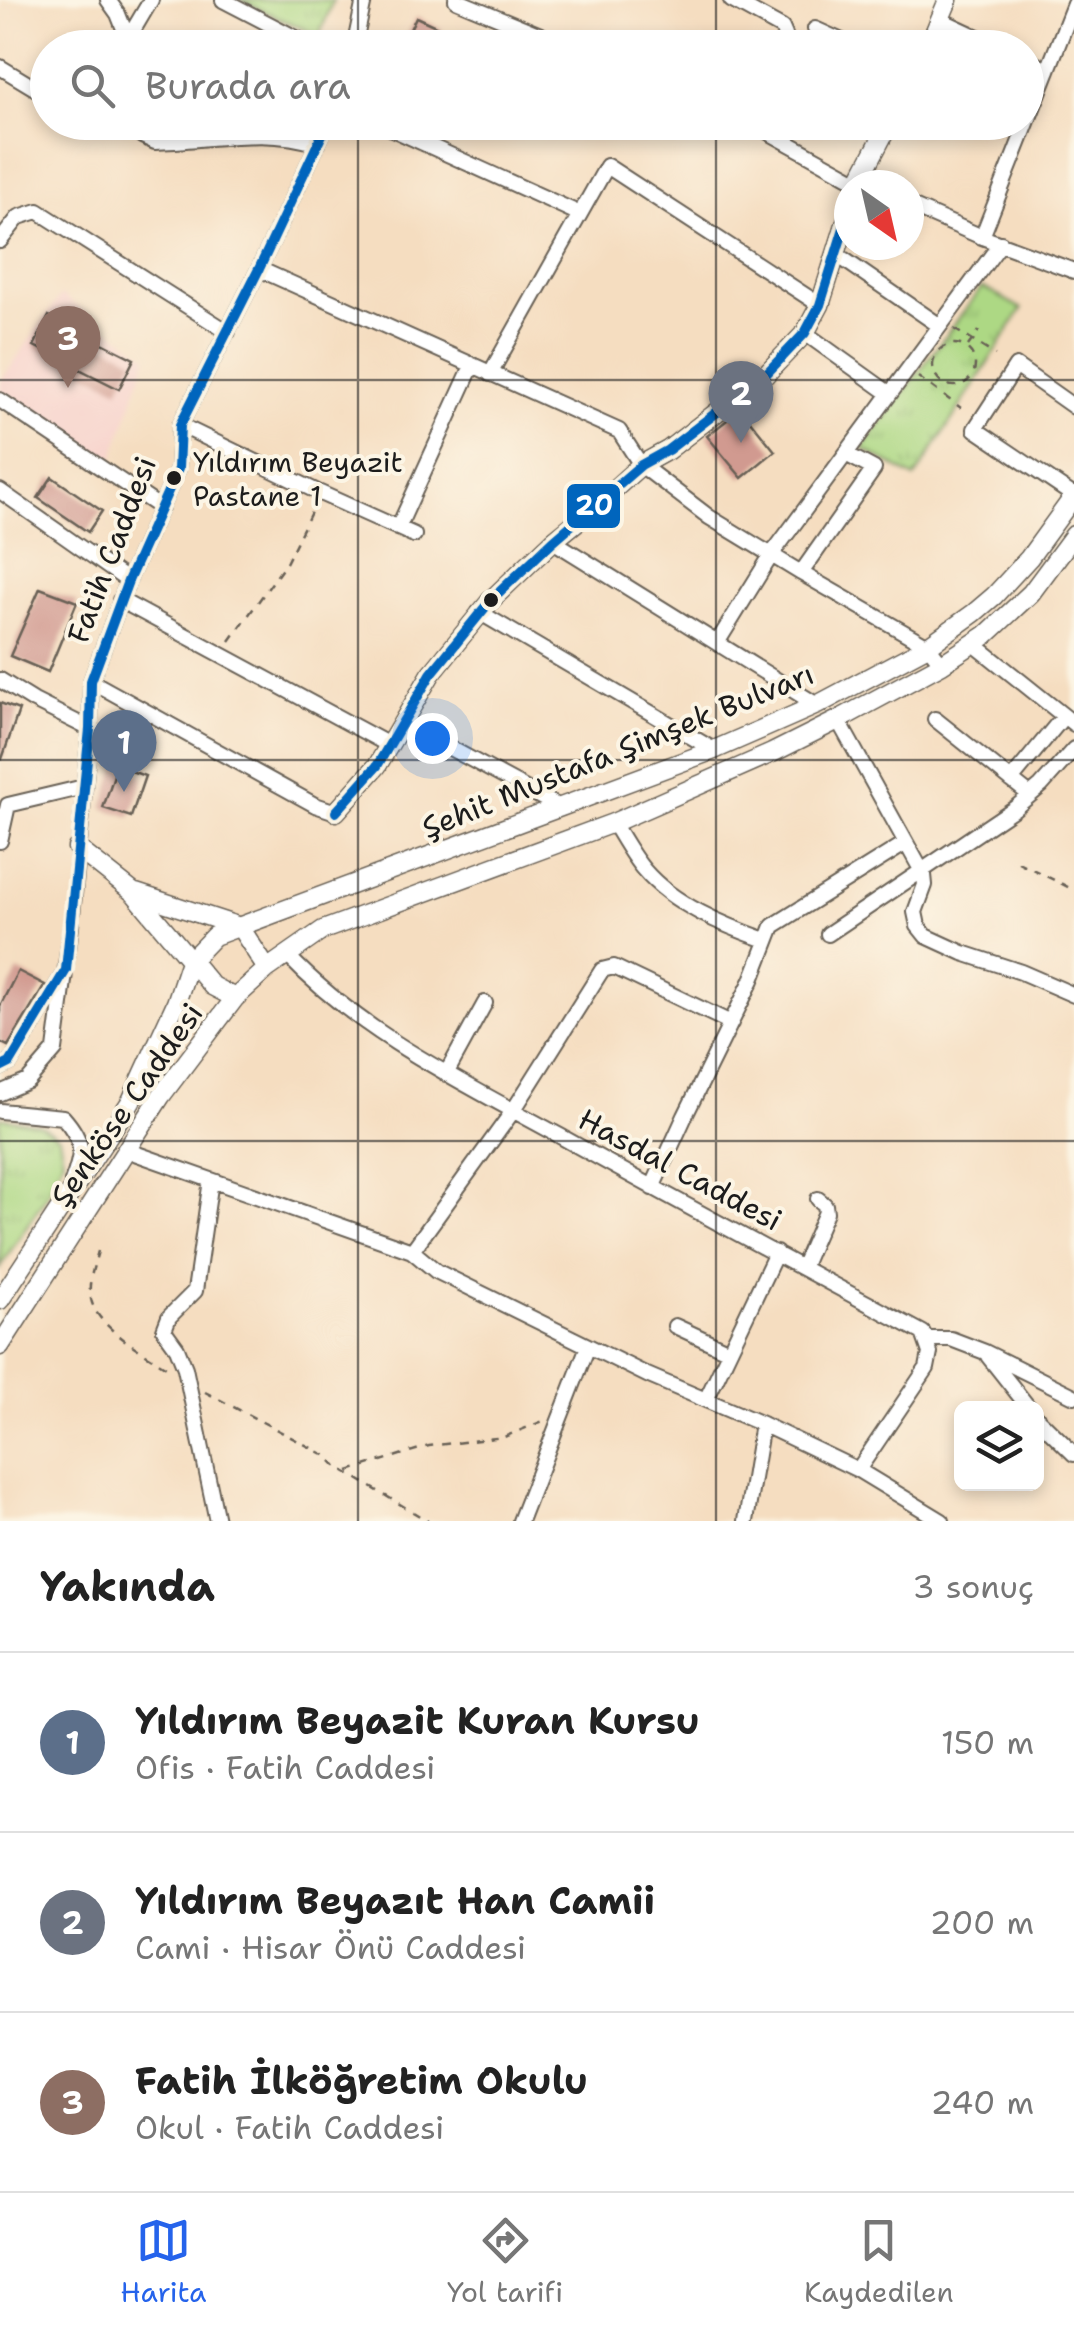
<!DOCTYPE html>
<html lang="tr">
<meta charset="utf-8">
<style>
:root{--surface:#fff;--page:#f6f6f6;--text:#222;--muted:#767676;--line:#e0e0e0;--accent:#2563eb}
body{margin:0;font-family:"Shantell Sans",sans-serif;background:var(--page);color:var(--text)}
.controls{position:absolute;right:30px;bottom:30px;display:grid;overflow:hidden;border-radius:15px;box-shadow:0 5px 15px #0003}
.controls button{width:90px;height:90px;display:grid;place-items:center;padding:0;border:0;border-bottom:2px solid var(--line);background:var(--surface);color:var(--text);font:50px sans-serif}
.compass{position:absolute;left:834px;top:170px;width:90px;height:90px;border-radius:50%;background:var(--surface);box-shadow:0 5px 15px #0003;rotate:146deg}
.you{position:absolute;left:432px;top:738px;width:35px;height:35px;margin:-25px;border:8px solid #fff;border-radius:50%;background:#1a73e8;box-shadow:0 0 0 15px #1a73e833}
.badge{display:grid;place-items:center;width:65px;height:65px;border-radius:50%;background:var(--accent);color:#fff;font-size:32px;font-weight:700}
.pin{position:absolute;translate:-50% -82px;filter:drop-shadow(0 2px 5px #0008)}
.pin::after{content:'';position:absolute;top:52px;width:35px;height:30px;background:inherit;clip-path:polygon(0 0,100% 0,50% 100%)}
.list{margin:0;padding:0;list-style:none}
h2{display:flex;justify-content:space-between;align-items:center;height:130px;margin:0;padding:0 40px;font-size:42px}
h2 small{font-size:32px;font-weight:400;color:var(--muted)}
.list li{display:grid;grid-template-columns:65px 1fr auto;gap:30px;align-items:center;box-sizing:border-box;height:180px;padding:0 40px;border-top:2px solid var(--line)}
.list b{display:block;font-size:38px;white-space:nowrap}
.list p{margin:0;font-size:32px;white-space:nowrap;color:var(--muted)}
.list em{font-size:32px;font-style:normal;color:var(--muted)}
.icon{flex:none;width:55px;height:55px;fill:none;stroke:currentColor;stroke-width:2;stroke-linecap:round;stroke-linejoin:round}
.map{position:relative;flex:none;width:1074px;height:1521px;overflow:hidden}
.search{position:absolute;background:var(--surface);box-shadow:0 5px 15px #0003;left:30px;right:30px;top:30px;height:110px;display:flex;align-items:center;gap:25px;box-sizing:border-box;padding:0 35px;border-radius:55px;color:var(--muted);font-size:38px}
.sheet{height:670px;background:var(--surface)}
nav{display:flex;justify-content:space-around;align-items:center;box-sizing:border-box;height:140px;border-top:2px solid var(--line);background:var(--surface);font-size:28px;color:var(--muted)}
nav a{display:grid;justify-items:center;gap:5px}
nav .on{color:var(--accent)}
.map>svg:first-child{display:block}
</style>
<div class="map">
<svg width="1074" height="1521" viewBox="0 0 1074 1521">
<defs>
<pattern id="park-tufts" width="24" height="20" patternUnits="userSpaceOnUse" patternTransform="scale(2.5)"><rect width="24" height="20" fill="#add884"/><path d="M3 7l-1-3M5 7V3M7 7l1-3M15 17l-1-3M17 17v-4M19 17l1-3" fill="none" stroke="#94b971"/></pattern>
</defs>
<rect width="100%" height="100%" fill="#fcf5e5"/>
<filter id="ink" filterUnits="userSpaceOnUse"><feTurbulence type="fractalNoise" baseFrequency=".01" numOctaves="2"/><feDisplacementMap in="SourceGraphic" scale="20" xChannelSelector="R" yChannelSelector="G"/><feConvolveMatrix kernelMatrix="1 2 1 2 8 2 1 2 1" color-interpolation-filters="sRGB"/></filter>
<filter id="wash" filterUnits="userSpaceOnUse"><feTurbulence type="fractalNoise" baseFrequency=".0048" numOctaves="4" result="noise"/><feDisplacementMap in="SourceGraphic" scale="40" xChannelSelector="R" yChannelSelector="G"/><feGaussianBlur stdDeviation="2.25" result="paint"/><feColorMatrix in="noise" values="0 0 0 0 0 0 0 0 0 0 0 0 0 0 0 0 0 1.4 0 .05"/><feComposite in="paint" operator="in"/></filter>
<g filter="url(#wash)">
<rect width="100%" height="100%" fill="#f5ddc0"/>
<path fill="#f7d0ca" d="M61 295 148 356 109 470 0 395V382Z"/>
<path fill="url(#park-tufts)" stroke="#647a50" stroke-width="2.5" d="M239 0H333L319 36Z
M982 287 1022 309 915 478 862 448Z
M0 1117 39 1124 59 1137 63 1159 47 1195 0 1267Z"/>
<g id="blocks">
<path fill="#d19a90" d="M416 17 442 29 435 48H401Z
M49 316 134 359 119 389 34 346Z
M741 409 775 451 742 478 707 436Z
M52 477 102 511 88 532 38 498Z
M40 588 77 602 48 672 10 656Z
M0 703 19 710 2 759 0 758Z
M117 766 145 776 131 817 103 808Z
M18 971 45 985 8 1046 0 1042V1006Z"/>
</g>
</g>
<g filter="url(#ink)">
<use href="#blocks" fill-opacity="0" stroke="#686055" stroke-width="2.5"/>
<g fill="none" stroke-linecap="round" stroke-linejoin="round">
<g stroke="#686055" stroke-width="18">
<path id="minor" d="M108 0 118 14 128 39 123 48
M223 0 315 48
M456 0 572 48
M731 0 782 28 785 35 781 48
M941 20 1001 48
M815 29 857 48
M128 39 151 0
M354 48 364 0
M1026 60 1048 70
M0 67 48 96
M133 122 142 136 155 142C209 141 265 126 318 144
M377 122 580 214
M750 122 864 185
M909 205 982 237 1074 271
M982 237 1074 4
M0 241 19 217 38 211 228 332
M836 254 940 326
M259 269 619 431 641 465 709 517 801 573 928 646 942 664
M805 333 890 394
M490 374 607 166 820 305
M0 400 161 508
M180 425 320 493 414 535
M0 491 128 581
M1074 496 975 429 1016 366 1074 407
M398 528 472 366
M553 541 817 705
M801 573 874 469 846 454
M120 600 389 745
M479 612 714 750
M717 643 772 554 1001 243
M974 644 1074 724
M0 680 34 701 90 729
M91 681 315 805 336 812
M935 719 1030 795
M838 720 924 875 925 885 915 912 918 926 926 936 963 953 1021 972 1074 995
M402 722 561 808
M1011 780 1064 716
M613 823C623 839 632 856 644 870 674 905 723 925 766 940
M0 841 8 805 84 787
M828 934 1015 808 1041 786 1074 749
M287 955C363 1035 464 1083 560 1136 680 1203 802 1268 923 1333L930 1353 927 1368 858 1470
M0 1068 10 1063 63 975
M446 1074 485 1003
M0 1093 28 1081 55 1050 71 927 90 729 91 681 128 581 178 469 180 425 259 269 328 122
M0 1111 63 1117C85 1142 83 1153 72 1182
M126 1150 412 1251 513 1111 602 970 614 967 731 1023
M211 1180 195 1291 169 1317 164 1330 177 1348 185 1368 217 1521
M652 1188 685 1116 752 980 773 926 906 843
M412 1251 436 1271 647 1375 762 1424 858 1470 942 1521
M802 1268 826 1212 825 1205 818 1199
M675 1326 729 1351
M927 1339H951L985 1352 1074 1396
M988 1356 1029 1408
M706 1400 776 1253
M1036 1417 1074 1454
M520 1521 588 1346
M746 1521 762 1424"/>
</g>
<g stroke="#686055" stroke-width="21">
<path id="major" d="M928 48 948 0
M857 185 890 122
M336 812 377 766 431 674 491 600 553 541 590 511 641 465 668 450 765 375 805 333 820 305 849 212
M77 848 134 893 212 986 235 998
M136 893 240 927 267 969
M0 1300 131 1101 176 1003 190 961 214 936 714 750 817 705 928 646 974 613 994 596 1029 558 1074 496
M0 1346 161 1096 235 998 267 969 323 930 613 823 772 753 838 720 942 664 986 635 1031 593 1074 535"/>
</g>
<path stroke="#686055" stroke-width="2.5" stroke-dasharray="8 8" stroke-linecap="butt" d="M954 329 995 355
M933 365a21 21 0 1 1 42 0a21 21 0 1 1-42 0Z
M968 346 979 331
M918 377 961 408
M230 641 286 563 313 508
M1018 862 1074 890
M98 1251C94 1266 87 1284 91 1299 97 1329 145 1352 169 1369
M205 1392 325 1455 336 1466 428 1521
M349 1471 429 1446 504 1437 543 1421"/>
<use href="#minor" stroke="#fff" stroke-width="14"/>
<use href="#major" stroke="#fff" stroke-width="18"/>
<g stroke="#fcf5e5" stroke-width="18">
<path id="bus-1" d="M336 812 377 766 431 674 491 600 553 541 641 465 668 450 765 375 805 333 820 305 849 212
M0 1068 10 1063 66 970 90 729 91 681 128 581 178 469 180 425 259 269 328 122"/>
</g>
<use href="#bus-1" stroke="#0065bd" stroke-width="10"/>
</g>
</g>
<path fill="none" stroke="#1c1c1c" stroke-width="2.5" stroke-opacity="0.55" d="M358 0V48M716 0V48M358 122V1521M716 122V1521M0 380H1074M0 760H1074M0 1141H1074"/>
<g fill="#1c1c1c" stroke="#fcf5e5" stroke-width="4">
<circle cx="174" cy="478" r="9"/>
<circle cx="491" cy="600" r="9"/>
</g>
<g text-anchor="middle" stroke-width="8" stroke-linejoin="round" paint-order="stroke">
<g font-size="28" fill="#1c1c1c" stroke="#fcf5e5" text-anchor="start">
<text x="193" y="472">Yıldırım Beyazit<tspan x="193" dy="34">Pastane 1</tspan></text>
</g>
<g font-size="30" fill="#1c1c1c" stroke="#fcf5e5">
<text transform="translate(112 550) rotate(-69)" y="10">Fatih Caddesi</text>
<text transform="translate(618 751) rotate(-22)" y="10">Şehit Mustafa Şimşek Bulvarı</text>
<text transform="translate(127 1105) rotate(-55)" y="10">Şenköse Caddesi</text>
<text transform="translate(680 1170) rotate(28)" y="10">Hasdal Caddesi</text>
</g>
</g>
<rect stroke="#fcf5e5" stroke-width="4" x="565" y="482" width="57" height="48" rx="10" fill="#0065bd"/>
<g font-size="28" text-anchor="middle" font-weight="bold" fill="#fff">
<text x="594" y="515">20</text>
</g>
</svg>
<div class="controls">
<button><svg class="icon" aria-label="layers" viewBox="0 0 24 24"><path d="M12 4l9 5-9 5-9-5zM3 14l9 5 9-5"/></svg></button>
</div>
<svg class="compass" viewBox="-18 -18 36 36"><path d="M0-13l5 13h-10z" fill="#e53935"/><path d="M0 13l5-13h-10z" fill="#767676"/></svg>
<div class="you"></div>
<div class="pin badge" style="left:124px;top:792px;background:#5c6f8a">1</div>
<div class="pin badge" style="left:741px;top:443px;background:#6b7280">2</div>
<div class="pin badge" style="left:68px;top:388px;background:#8d6e63">3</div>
<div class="search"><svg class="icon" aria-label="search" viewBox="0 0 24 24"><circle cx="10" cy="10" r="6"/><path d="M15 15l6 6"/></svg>Burada ara</div>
</div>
<section class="sheet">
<h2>Yakında<small>3 sonuç</small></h2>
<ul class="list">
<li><span class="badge" style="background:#5c6f8a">1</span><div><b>Yıldırım Beyazit Kuran Kursu</b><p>Ofis · Fatih Caddesi</p></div><em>150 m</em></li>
<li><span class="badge" style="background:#6b7280">2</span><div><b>Yıldırım Beyazıt Han Camii</b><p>Cami · Hisar Önü Caddesi</p></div><em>200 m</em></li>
<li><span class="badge" style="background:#8d6e63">3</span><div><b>Fatih İlköğretim Okulu</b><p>Okul · Fatih Caddesi</p></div><em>240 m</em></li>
</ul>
</section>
<nav>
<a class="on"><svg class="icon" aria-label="map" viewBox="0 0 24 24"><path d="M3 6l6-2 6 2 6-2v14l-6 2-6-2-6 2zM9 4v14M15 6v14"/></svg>Harita</a>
<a><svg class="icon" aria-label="directions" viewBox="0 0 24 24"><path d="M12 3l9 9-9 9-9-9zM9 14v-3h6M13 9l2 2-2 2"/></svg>Yol tarifi</a>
<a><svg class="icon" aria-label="saved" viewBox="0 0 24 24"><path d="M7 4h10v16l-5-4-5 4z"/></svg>Kaydedilen</a>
</nav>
